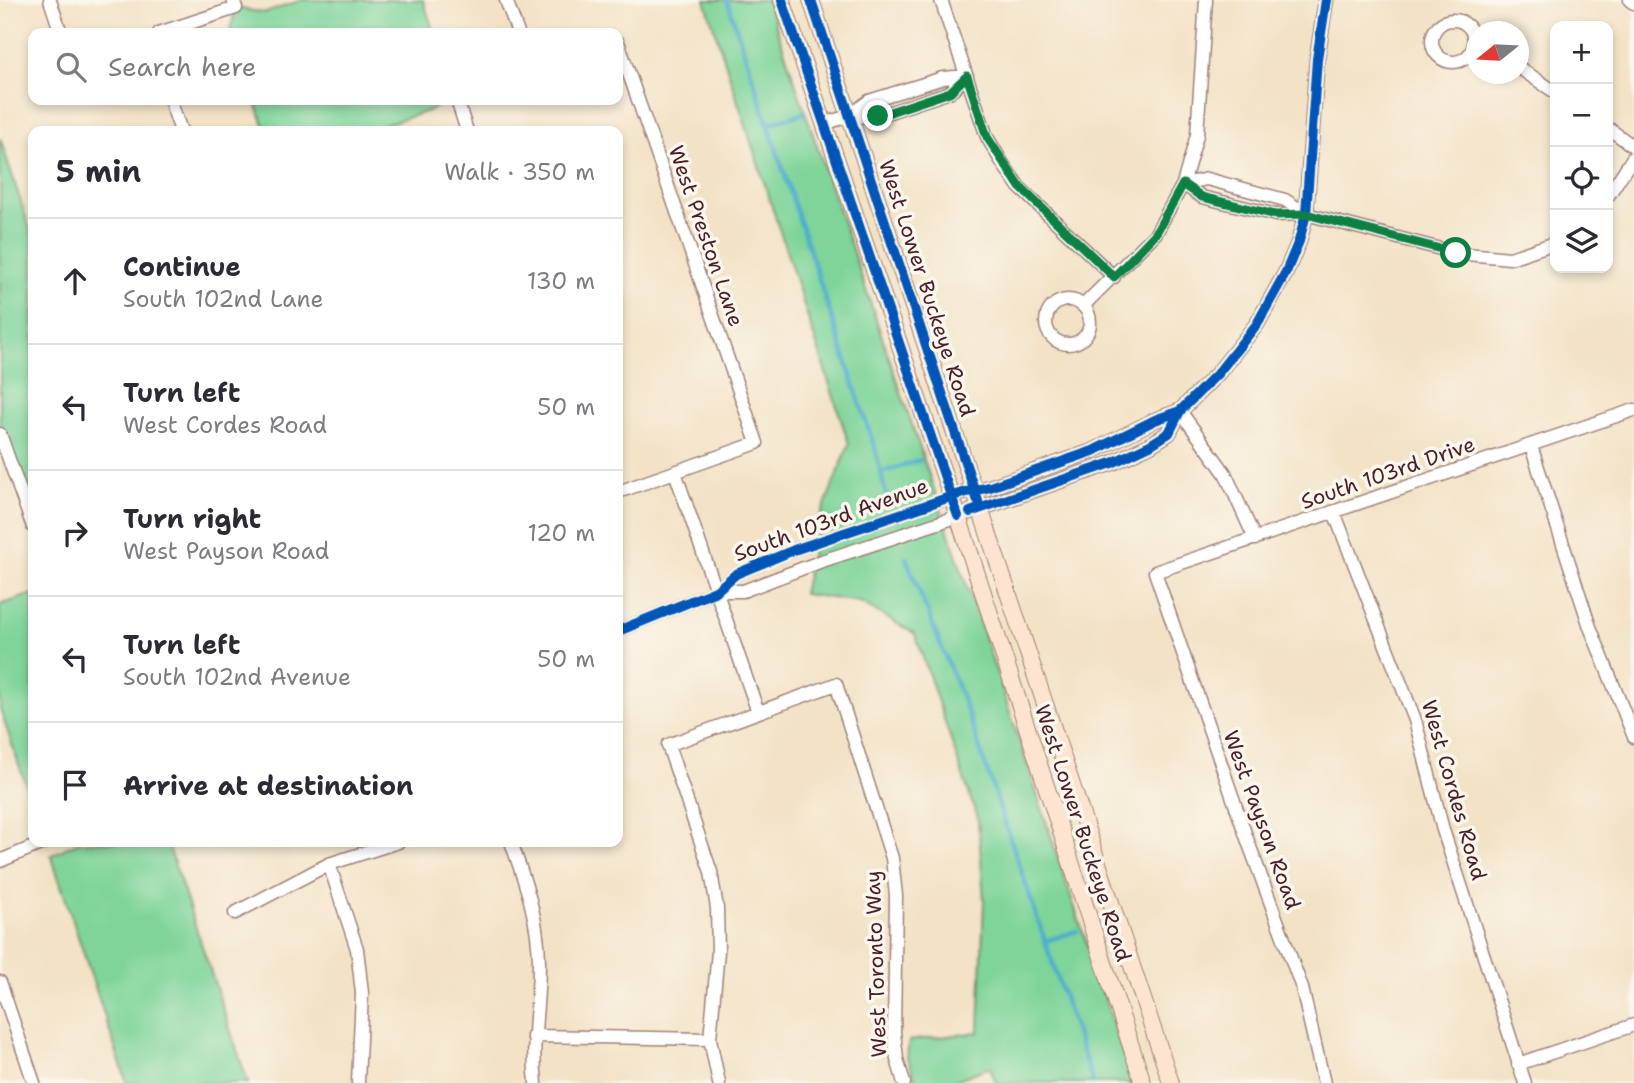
<!DOCTYPE html>
<meta charset="utf-8">
<style>
:root{--surface:#fff;--page:#f7f7f7;--text:#2b2b33;--muted:#7c7c81;--line:#e1e1e2}
body{margin:0;font-family:"Shantell Sans",sans-serif;background:var(--page);color:var(--text)}
.controls{position:absolute;right:21px;top:21px;display:grid;overflow:hidden;border-radius:14px;box-shadow:0 4px 10px #0003}
.controls button{width:63px;height:63px;display:grid;place-items:center;padding:0;border:0;border-bottom:2px solid var(--line);background:var(--surface);color:var(--text);font:35px sans-serif}
.compass{position:absolute;left:1466px;top:21px;width:63px;height:63px;border-radius:50%;background:var(--surface);box-shadow:0 4px 10px #0003;rotate:252deg}
.stop{position:absolute;width:21px;height:21px;margin:-16px;border:5px solid #0b8043;border-radius:50%;background:#fff}
.stop.end{background:#0b8043;border-color:#fff;box-shadow:0 2px 7px #0008}
.list{margin:0;padding:0;list-style:none}
h2{display:flex;justify-content:space-between;align-items:center;height:91px;margin:0;padding:0 28px;font-size:30px}
h2 small{font-size:23px;font-weight:400;color:var(--muted)}
.list li{display:grid;grid-template-columns:46px 1fr auto;gap:21px;align-items:center;box-sizing:border-box;height:126px;padding:0 28px;border-top:2px solid var(--line)}
.list b{display:block;font-size:26px;white-space:nowrap}
.list p{margin:0;font-size:23px;white-space:nowrap;color:var(--muted)}
.list em{font-size:23px;font-style:normal;color:var(--muted)}
.icon{flex:none;width:38px;height:38px;fill:none;stroke:currentColor;stroke-width:2;stroke-linecap:round;stroke-linejoin:round}
.map{position:relative;flex:none;width:1634px;height:1083px;overflow:hidden}
.search{position:absolute;background:var(--surface);box-shadow:0 4px 10px #0003;left:28px;top:28px;width:595px;height:77px;display:flex;align-items:center;gap:18px;box-sizing:border-box;padding:0 24px;border-radius:14px;color:var(--muted);font-size:26px}
.panel{position:absolute;background:var(--surface);box-shadow:0 4px 10px #0003;left:28px;top:126px;width:595px;height:721px;border-radius:14px}
.map>svg:first-child{display:block}
</style>
<div class="map">
<svg width="1634" height="1083" viewBox="0 0 1634 1083">
<rect width="100%" height="100%" fill="#fbf7ec"/>
<filter id="ink" filterUnits="userSpaceOnUse"><feTurbulence type="fractalNoise" baseFrequency=".0143" numOctaves="2"/><feDisplacementMap in="SourceGraphic" scale="14" xChannelSelector="R" yChannelSelector="G"/><feConvolveMatrix kernelMatrix="1 2 1 2 8 2 1 2 1" color-interpolation-filters="sRGB"/></filter>
<filter id="wash" filterUnits="userSpaceOnUse"><feTurbulence type="fractalNoise" baseFrequency=".00686" numOctaves="4" result="noise"/><feDisplacementMap in="SourceGraphic" scale="28" xChannelSelector="R" yChannelSelector="G"/><feGaussianBlur stdDeviation="1.57" result="paint"/><feColorMatrix in="noise" values="0 0 0 0 0 0 0 0 0 0 0 0 0 0 0 0 0 1.4 0 .05"/><feComposite in="paint" operator="in"/></filter>
<g filter="url(#wash)">
<rect width="100%" height="100%" fill="#f3e2c6"/>
<path fill="#7ed499" stroke="#647a62" stroke-width="2" d="M301 0H423L434 33H231L230 30 236 8 266 13Z
M705 0H767L1000 683 1133 1083H996L990 1067 948 1083H917L907 1057 909 1041 979 1032 984 900 978 820 915 634 860 602 803 594 818 523 849 444Z
M255 100H449L431 110 365 131H266Z
M0 138 33 239V527L0 434Z
M33 594V806L0 709V605Z
M79 842H167L248 1083H127L51 855Z"/>
<g fill="none" stroke-linecap="round" stroke-linejoin="round">
<path stroke="#4dadcc" stroke-width="4.5" d="M727 0 876 452 887 499
M768 124 804 113
M881 473 920 460
M906 558 966 708 1093 1083
M1045 941 1077 931"/>
</g>
</g>
<g filter="url(#ink)">
<g fill="none" stroke-linecap="round" stroke-linejoin="round">
<g stroke="#9e8078" stroke-width="15">
<path id="minor" d="M50 0 61 33
M506 0 518 33
M941 0 987 137 1003 164 1019 187 1114 277
M1432 41a21 21 0 1 1 42 0a21 21 0 1 1-42 0Z
M159 33 236 8 233 0
M618 42 757 443 618 492
M1518 67 1555 92
M170 100 181 131
M457 100 467 131
M849 116 875 117 950 92 967 76
M823 124 849 116 869 101 943 78 967 76
M1608 128 1634 147
M1183 184 1207 179 1285 200 1306 214 1456 253 1510 258 1555 243
M1183 184 1202 197 1276 215 1306 214
M1608 196 1634 156
M1046 322a22 22 0 1 1 44 0a22 22 0 1 1-44 0Z
M1083 306 1156 233 1183 184 1197 135 1206 0
M1180 411 1225 473 1255 539
M0 434 33 527
M1531 446 1590 627 1634 737
M675 472 758 712
M1334 512 1415 720 1443 830 1525 1083
M716 591H743L822 561 965 514
M618 631 716 591 736 574 794 550 960 494
M511 842C525 881 539 921 539 963 539 1004 531 1042 536 1083
M0 861 45 842
M329 864 357 949 362 993 358 1083
M235 913 329 864 398 842
M0 982 34 1083
M533 1036 710 1039
M1518 1064 1634 1025
M719 1083 710 1039 718 951 717 908 711 872 668 745 836 684 892 858 896 896 894 1032 897 1059 904 1083
M1324 1083 1302 988 1246 836 1155 572 1634 410"/>
</g>
<g stroke="#9e8078" stroke-width="17">
<path id="tertiary" d="M1631 0 1634 2
M962 493 990 487 1093 451 1155 420 1180 411
M970 512 1112 463 1150 445 1169 433 1180 411 1218 373 1257 324 1286 272 1299 241 1306 214 1317 59 1326 0"/>
</g>
<g stroke="#9e8078" stroke-width="18">
<path id="secondary" d="M782 0 958 516 1143 1083
M811 0 1171 1083"/>
</g>
<use href="#minor" stroke="#fff" stroke-width="12"/>
<use href="#tertiary" stroke="#fff" stroke-width="14"/>
<use href="#secondary" stroke="#fde4d0" stroke-width="16"/>
<g stroke="#fbf7ec" stroke-width="15">
<path id="cycleway" d="M782 0 958 516
M811 0 978 501
M970 512 1112 463 1150 445 1169 433 1180 411 1218 373 1257 324 1286 272 1299 241 1306 214 1317 59 1326 0
M618 631 716 591 736 574 794 550 962 493 990 487 1093 451 1155 420 1180 411"/>
</g>
<use href="#cycleway" stroke="#0057b8" stroke-width="10"/>
</g>
</g>
<g fill="none" stroke-linecap="round" stroke-linejoin="round" filter="url(#ink)">
<path stroke="#0b8043" stroke-width="9" d="M878 116 950 92 967 76 987 137 1020 187 1114 277 1156 233 1183 184 1202 197 1276 215 1306 214 1456 253"/>
</g>
<g text-anchor="middle" stroke-width="7" stroke-linejoin="round" paint-order="stroke">
<g font-size="21" fill="#4a1f2b" stroke="#fbf7ec">
<text transform="translate(706 236) rotate(71)" y="7">West Preston Lane</text>
<text transform="translate(927 288) rotate(72)" y="7">West Lower Buckeye Road</text>
<text transform="translate(1388 473) rotate(-19)" y="7">South 103rd Drive</text>
<text transform="translate(831 520) rotate(-20)" y="7">South 103rd Avenue</text>
<text transform="translate(1454 790) rotate(74)" y="7">West Cordes Road</text>
<text transform="translate(1262 820) rotate(70)" y="7">West Payson Road</text>
<text transform="translate(1083 833) rotate(72)" y="7">West Lower Buckeye Road</text>
<text transform="translate(876 964) rotate(-92)" y="7">West Toronto Way</text>
</g>
</g>
</svg>
<div class="controls">
<button>+</button>
<button>−</button>
<button><svg class="icon" aria-label="locate" viewBox="0 0 24 24"><circle cx="12" cy="12" r="6"/><path d="M12 2v4M12 18v4M2 12h4M18 12h4"/></svg></button>
<button><svg class="icon" aria-label="layers" viewBox="0 0 24 24"><path d="M12 4l9 5-9 5-9-5zM3 14l9 5 9-5"/></svg></button>
</div>
<svg class="compass" viewBox="-18 -18 36 36"><path d="M0-13l5 13h-10z" fill="#e53935"/><path d="M0 13l5-13h-10z" fill="#7c7c81"/></svg>
<div class="stop" style="left:1456px;top:253px"></div>
<div class="stop end" style="left:878px;top:116px"></div>
<div class="search"><svg class="icon" aria-label="search" viewBox="0 0 24 24"><circle cx="10" cy="10" r="6"/><path d="M15 15l6 6"/></svg>Search here</div>
<section class="panel">
<h2>5 min<small>Walk · 350 m</small></h2>
<ul class="list">
<li><svg class="icon" aria-label="ahead" viewBox="0 0 24 24"><path d="M12 20V5M6 11l6-6 6 6"/></svg><div><b>Continue</b><p>South 102nd Lane</p></div><em>130 m</em></li>
<li><svg class="icon" aria-label="left" viewBox="0 0 24 24"><path d="M17 20v-9H6M10 6l-5 5 5 5"/></svg><div><b>Turn left</b><p>West Cordes Road</p></div><em>50 m</em></li>
<li><svg class="icon" aria-label="right" viewBox="0 0 24 24"><path d="M7 20v-9h11M14 6l5 5-5 5"/></svg><div><b>Turn right</b><p>West Payson Road</p></div><em>120 m</em></li>
<li><svg class="icon" aria-label="left" viewBox="0 0 24 24"><path d="M17 20v-9H6M10 6l-5 5 5 5"/></svg><div><b>Turn left</b><p>South 102nd Avenue</p></div><em>50 m</em></li>
<li><svg class="icon" aria-label="arrive" viewBox="0 0 24 24"><path d="M6 21V4h12l-3 4 3 4H6"/></svg><div><b>Arrive at destination</b></div></li>
</ul>
</section>
</div>
